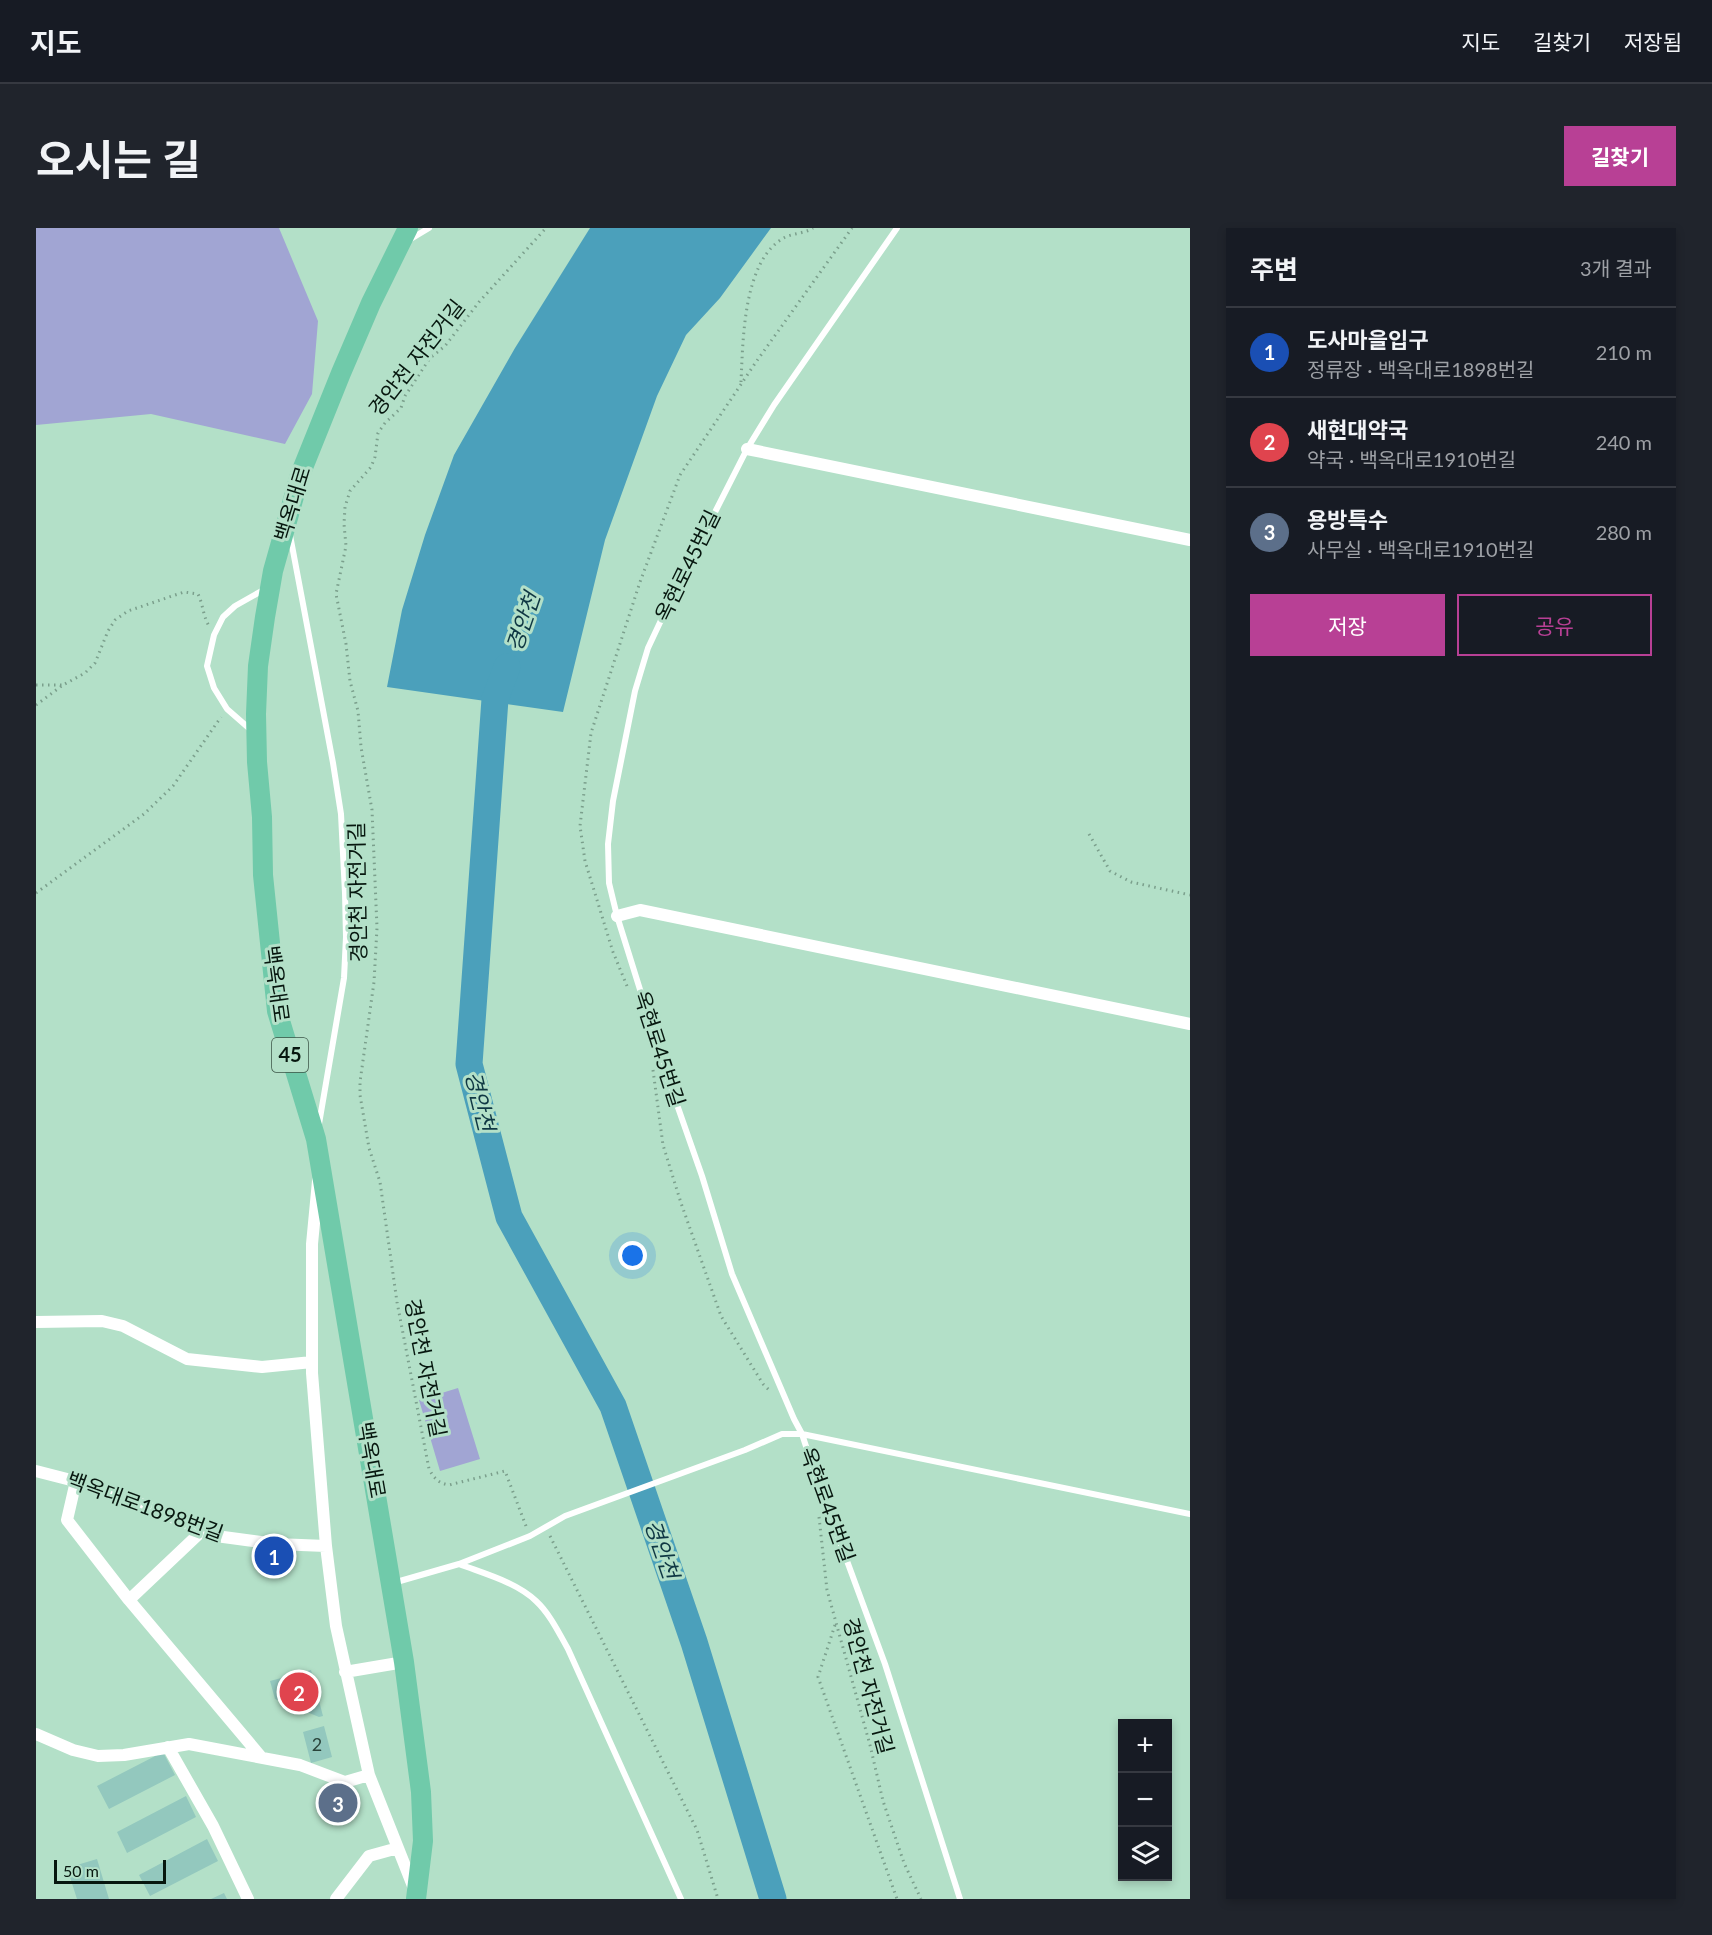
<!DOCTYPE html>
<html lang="ko">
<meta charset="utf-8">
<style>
:root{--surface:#171b24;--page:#20242c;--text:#f1f3f6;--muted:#9ea1a6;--line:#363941;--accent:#b84095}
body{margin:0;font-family:Lato,"Noto Sans KR",sans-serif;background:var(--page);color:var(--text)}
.controls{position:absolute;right:18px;bottom:18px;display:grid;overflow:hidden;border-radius:0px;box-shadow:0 3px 9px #0003}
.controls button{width:54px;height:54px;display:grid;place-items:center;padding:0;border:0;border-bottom:2px solid var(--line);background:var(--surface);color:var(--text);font:30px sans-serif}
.scale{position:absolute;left:18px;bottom:15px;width:112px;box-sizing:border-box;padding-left:6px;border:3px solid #07170f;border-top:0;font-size:16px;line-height:21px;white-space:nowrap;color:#07170f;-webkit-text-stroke:4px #b3e0c8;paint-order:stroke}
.you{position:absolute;left:597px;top:1028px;width:21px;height:21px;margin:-15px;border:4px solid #fff;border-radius:50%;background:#1a73e8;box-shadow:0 0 0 9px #1a73e833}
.badge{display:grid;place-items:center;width:39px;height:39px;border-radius:50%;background:var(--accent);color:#fff;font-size:20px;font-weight:700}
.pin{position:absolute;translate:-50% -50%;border:3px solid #fff;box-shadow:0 2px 6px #0006}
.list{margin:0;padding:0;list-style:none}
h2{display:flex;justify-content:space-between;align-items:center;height:78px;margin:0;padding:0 24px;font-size:26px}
h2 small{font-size:20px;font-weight:400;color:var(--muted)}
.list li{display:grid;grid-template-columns:39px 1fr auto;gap:18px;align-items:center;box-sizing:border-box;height:90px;padding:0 24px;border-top:2px solid var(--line)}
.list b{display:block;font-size:22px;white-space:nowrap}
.list p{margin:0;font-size:20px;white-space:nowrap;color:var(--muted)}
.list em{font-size:20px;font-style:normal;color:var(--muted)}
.actions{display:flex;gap:12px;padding:18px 24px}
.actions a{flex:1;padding:14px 0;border:2px solid var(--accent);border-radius:0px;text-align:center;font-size:21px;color:var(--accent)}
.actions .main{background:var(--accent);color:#fff}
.icon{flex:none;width:33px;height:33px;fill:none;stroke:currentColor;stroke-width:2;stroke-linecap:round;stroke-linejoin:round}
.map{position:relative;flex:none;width:1154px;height:1671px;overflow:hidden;border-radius:0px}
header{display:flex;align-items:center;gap:36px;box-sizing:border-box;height:84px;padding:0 30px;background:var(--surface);border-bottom:2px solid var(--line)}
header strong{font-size:28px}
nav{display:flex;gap:33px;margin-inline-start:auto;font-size:21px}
.intro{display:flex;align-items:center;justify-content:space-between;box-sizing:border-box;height:144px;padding:0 36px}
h1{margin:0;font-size:42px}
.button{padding:15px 27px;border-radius:0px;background:var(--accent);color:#fff;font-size:21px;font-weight:700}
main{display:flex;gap:36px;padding:0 36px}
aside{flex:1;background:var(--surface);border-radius:0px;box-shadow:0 3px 9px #0003}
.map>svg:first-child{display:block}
</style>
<header>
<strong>지도</strong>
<nav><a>지도</a><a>길찾기</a><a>저장됨</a></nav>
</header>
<div class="intro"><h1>오시는 길</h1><a class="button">길찾기</a></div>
<main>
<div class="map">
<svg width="1154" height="1671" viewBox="0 0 1154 1671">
<rect width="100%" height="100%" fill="#b3e0c8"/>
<path fill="#a1a5d3" d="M0 0H243L282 93 276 166 249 216 115 186 0 197Z
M422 1160 444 1231 404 1243 383 1172Z"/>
<path fill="#4ba0bb" d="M554 0H735L684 70 650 107 621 168 569 312 527 484 351 459 366 382 389 307 418 227 479 120Z"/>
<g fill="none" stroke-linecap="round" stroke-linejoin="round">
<path stroke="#4ba0bb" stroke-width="27" d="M471 439 459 471 433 836 473 989 577 1178 658 1414 737 1671"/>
</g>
<path fill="#93c8be" d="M275 1442 287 1488 283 1489 239 1471 234 1453Z
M288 1498 296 1529 275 1535 267 1504Z
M127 1524 139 1547 73 1581 61 1558Z
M150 1568 160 1589 91 1625 81 1604Z
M171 1611 182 1633 114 1668 103 1647Z
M61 1631 73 1671H41L31 1640Z
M188 1665 191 1671H175Z"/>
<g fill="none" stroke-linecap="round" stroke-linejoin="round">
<path stroke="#7b9f8c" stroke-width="3" stroke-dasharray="1.5 4.5" stroke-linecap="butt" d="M705 154C707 113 707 35 746 11 755 5 768 6 777 0
M0 457H26
M0 477 27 457 49 445 59 435 72 403 79 392 92 383 148 364 162 366C167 376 167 388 173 398
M1053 606 1074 643 1095 654 1154 667
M0 665 108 586 137 558 185 489
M591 758 577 724 549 633 544 598 555 505 604 354 644 247 720 134 816 0
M617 842 627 917 645 975 685 1088 727 1156 735 1164
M783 1289 791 1362 834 1517 847 1573 868 1635 885 1671
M490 1298 469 1243 413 1257C402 1255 398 1250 393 1241L361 1074 344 954 333 920 324 867V854L338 754 341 700 336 582 325 519 322 483 314 453 310 416 300 366 310 318 308 296 309 279 314 263 335 239 339 229 342 205 349 195 365 180 369 168 394 130 409 118 443 74 510 0
M514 1308 661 1602 682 1671
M799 1397 782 1449 861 1671"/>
<path stroke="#fff" stroke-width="6" d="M861 0 738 177 711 221 635 371 612 420 599 463 577 573 572 616 573 655 581 688 632 851 666 948 696 1046 758 1191 766 1206 779 1246 849 1436 924 1671
M373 12 393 0
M254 307 297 535 305 586 309 665 310 709 308 750 283 896
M215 502 191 481 178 460 171 438 178 407 187 389 199 378 229 361
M423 1336C449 1346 480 1354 500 1373 514 1386 523 1405 532 1421L645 1671
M357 1355 423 1336 494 1308 529 1288 709 1222 746 1206H766L1154 1286"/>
<path stroke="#fff" stroke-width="12" d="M711 221 1154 312
M581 688 604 682 1154 796
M282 953 276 1016V1145L290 1318 300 1398 333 1547 379 1663
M0 1094 66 1093 87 1098 151 1131 226 1139 276 1134
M0 1243 70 1261 180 1308 240 1316 290 1318
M40 1253 31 1292 93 1372 226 1530
M93 1372 167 1302
M309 1444 368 1434
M0 1506 37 1522 62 1528 88 1527 153 1516 264 1537 309 1554 333 1547
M132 1519 177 1598 212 1671
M300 1671 333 1628 362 1620"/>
<path stroke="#70caaa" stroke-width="20" d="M372 0 335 75 305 145 264 247 237 343 229 389 222 438 220 486 221 534 226 589 227 647 241 783 280 911 368 1434 385 1564 387 1613 380 1671"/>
</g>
<g text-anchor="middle" stroke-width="6" stroke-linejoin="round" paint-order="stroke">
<g font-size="18" fill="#2a433b">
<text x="281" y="1523">2</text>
</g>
<rect fill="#b3e0c8" stroke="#3b5346" stroke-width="1.5" x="236" y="810" width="36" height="34" rx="4.5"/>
<g font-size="20" font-weight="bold" fill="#07170f">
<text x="254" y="834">45</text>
</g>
<g font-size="21" fill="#07170f" stroke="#b3e0c8">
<text transform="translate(381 130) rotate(-52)" y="7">경안천 자전거길</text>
<text transform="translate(257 276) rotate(-73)" y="7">백옥대로</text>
<text transform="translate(652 338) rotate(-64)" y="7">옥현로45번길</text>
<text transform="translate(322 664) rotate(-91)" y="7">경안천 자전거길</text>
<text transform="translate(240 756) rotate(82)" y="7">백옥대로</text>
<text transform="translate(623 821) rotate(72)" y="7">옥현로45번길</text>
<text transform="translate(389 1140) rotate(79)" y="7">경안천 자전거길</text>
<text transform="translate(335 1232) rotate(80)" y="7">백옥대로</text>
<text transform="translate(791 1277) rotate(70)" y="7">옥현로45번길</text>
<text transform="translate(109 1279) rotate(20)" y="7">백옥대로1898번길</text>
<text transform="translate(832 1458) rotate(75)" y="7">경안천 자전거길</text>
</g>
<g font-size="22" font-style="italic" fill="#0f3743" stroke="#b3e0c8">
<text transform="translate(487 394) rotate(-71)" y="8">경안천</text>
<text transform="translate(444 873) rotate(76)" y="8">경안천</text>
<text transform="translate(626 1321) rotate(71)" y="8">경안천</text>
</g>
</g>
</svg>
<div class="controls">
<button>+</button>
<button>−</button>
<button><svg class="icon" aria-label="layers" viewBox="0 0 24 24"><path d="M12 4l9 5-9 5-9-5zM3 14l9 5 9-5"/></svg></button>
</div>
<div class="scale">50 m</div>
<div class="you"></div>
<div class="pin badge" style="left:238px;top:1328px;background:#1a4fb4">1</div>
<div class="pin badge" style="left:263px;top:1464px;background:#e0444e">2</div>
<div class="pin badge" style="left:302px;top:1575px;background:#5c6f8a">3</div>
</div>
<aside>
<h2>주변<small>3개 결과</small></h2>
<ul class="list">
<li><span class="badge" style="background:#1a4fb4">1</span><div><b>도사마을입구</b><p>정류장 · 백옥대로1898번길</p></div><em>210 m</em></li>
<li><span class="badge" style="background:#e0444e">2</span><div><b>새현대약국</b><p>약국 · 백옥대로1910번길</p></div><em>240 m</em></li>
<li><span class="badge" style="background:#5c6f8a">3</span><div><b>용방특수</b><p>사무실 · 백옥대로1910번길</p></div><em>280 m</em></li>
</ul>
<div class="actions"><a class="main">저장</a><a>공유</a></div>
</aside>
</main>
